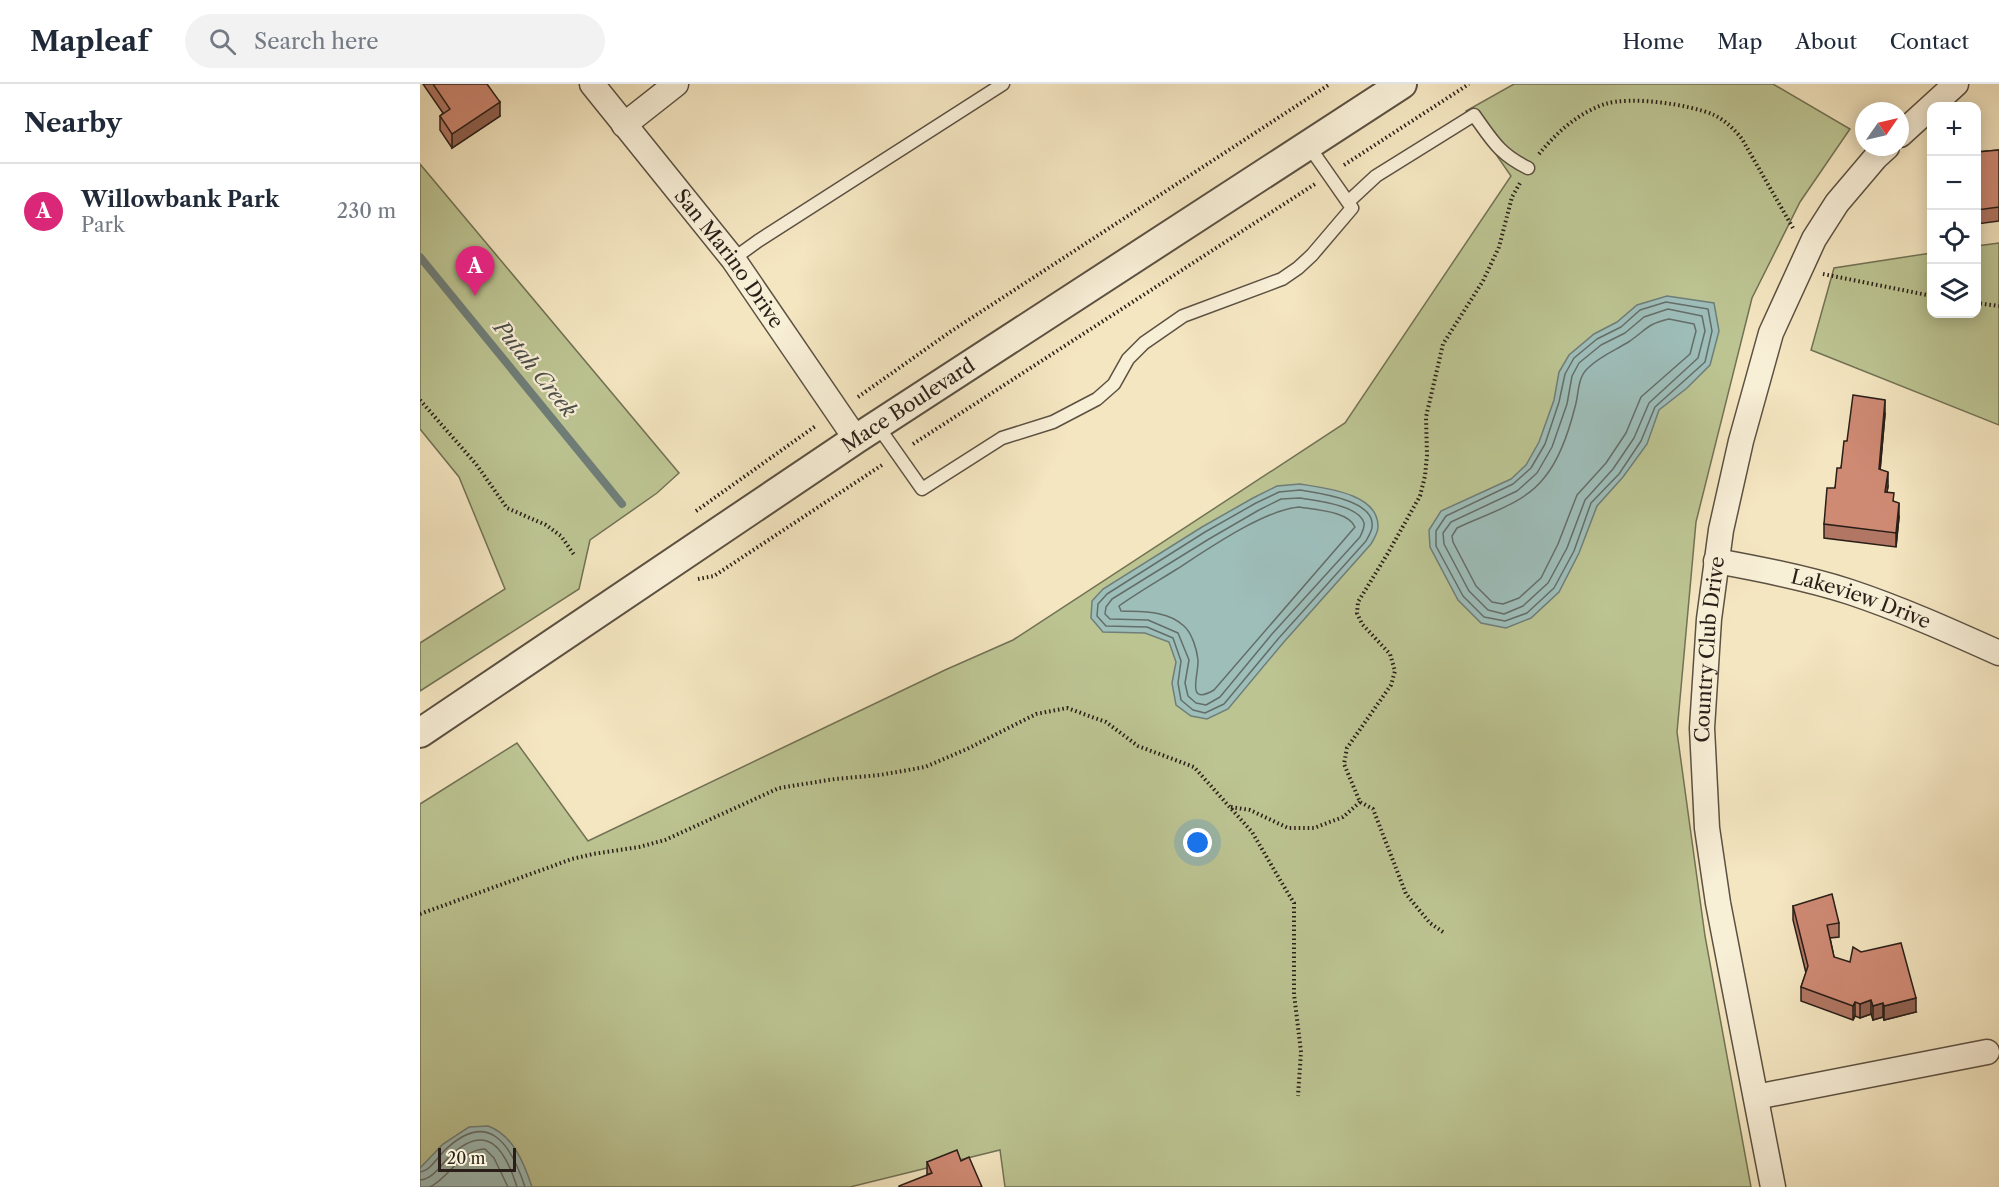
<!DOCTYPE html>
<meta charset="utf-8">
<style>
:root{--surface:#fff;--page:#f2f2f3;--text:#1f2937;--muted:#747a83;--line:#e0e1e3;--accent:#db2777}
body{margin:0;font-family:"Libre Caslon Text",serif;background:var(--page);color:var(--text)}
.controls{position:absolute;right:18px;top:18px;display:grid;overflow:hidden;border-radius:12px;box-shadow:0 3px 15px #0003}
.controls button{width:54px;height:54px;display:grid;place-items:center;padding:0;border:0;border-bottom:2px solid var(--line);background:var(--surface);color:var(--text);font:30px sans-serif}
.compass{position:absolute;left:1435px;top:18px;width:54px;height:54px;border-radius:50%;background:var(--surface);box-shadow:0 3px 15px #0003;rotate:56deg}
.scale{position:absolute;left:18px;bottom:15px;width:78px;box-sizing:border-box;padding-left:6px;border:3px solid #291f18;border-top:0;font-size:16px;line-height:21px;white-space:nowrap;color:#291f18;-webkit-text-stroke:4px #f8efd7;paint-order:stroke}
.you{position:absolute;left:778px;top:759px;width:21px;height:21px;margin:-15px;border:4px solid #fff;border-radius:50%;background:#1a73e8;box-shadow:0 0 0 9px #1a73e833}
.badge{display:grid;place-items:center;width:39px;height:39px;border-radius:50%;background:var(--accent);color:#fff;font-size:20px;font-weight:700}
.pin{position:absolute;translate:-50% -50px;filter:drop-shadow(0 2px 3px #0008)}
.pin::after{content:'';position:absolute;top:32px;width:21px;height:18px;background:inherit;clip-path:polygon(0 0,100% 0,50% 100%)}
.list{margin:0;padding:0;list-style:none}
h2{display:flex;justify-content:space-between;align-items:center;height:78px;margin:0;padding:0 24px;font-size:26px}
h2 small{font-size:20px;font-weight:400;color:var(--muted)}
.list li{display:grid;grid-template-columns:39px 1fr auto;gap:18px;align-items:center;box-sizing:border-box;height:96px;padding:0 24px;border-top:2px solid var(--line)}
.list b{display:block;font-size:22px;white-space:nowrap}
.list p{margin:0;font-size:20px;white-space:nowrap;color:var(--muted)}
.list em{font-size:20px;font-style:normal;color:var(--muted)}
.icon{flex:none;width:33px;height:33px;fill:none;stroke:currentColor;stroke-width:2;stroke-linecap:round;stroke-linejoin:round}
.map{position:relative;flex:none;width:1579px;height:1103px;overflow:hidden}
header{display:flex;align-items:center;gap:36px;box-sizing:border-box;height:84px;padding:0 30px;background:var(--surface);border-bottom:2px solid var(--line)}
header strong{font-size:28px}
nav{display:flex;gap:33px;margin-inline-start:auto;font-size:21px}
.search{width:420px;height:54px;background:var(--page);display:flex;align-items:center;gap:15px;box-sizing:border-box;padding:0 21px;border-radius:33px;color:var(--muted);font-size:22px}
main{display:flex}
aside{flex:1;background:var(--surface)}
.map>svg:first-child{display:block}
</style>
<header>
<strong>Mapleaf</strong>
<div class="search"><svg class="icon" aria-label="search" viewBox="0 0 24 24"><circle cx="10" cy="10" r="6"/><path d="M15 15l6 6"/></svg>Search here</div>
<nav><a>Home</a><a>Map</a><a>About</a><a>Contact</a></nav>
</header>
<main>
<aside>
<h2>Nearby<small></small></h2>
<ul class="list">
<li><span class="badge">A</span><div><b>Willowbank Park</b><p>Park</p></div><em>230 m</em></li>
</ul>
</aside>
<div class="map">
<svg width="1579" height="1103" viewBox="0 0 1579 1103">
<rect width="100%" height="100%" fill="#f4e6c1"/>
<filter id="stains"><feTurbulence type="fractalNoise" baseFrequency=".00333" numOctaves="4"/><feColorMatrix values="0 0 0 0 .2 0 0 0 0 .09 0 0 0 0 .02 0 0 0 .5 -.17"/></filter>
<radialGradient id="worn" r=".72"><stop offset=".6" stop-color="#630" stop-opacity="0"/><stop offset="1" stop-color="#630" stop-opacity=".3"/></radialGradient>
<path fill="#bcc492" stroke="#727255" stroke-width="1.5" d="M1094 0H1353L1430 45 1380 118 1332 214 1276 438 1257 648 1285 852 1331 1103H585L580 1066 430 1103H0V720L97 659 168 757 525 586 593 556 925 339 1091 92 1046 27Z
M0 80 259 389 237 409 170 456 159 505 0 607V559L85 505 39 393 0 345Z
M1579 159V341L1391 266 1414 184 1511 169 1512 230H1556L1557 162Z"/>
<path fill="#9ebeba" stroke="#6f7e79" stroke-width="1.5" d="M1247 212 1294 219 1299 247 1290 281 1267 304 1239 326 1227 360 1203 393 1177 422 1159 469 1139 508 1111 534 1086 544 1061 539 1038 516 1010 463 1009 446 1021 427 1091 395 1106 381 1119 358 1134 316 1139 288 1149 271 1174 250 1197 238 1217 221Z
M880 400C904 404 959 409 958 443 958 448 954 455 951 460L863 559 808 625 787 635 771 632 756 621 752 599 756 578 749 558 725 549 683 548 671 534 672 517 683 505 782 443 833 414 857 402Z
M68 1042C93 1051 104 1079 112 1103H0V1084L23 1060 49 1043Z"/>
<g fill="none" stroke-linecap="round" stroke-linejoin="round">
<path stroke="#646e69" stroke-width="1.5" d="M1246 218 1288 225 1292 247 1285 278 1235 323 1221 357 1199 390 1171 419 1154 467 1134 504 1107 529 1085 537 1064 533 1043 512 1016 462V447L1026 432 1093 400 1111 384 1125 360 1139 318 1145 290 1154 274 1177 255 1201 243 1220 226Z
M1248 225 1282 232 1285 247 1278 274 1229 319 1214 354 1193 385 1165 416 1147 464 1128 499 1103 522 1084 530 1068 526 1049 507 1024 460 1023 449 1031 438 1097 407 1117 389 1132 363 1147 320 1152 292 1159 279 1181 261 1205 249 1224 233Z
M1249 235 1274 240 1276 247 1270 270 1221 313 1206 349 1186 379 1157 411 1138 460 1121 494 1099 514 1083 520 1072 518 1056 502 1033 458 1032 452 1037 444C1066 430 1104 420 1124 394 1140 375 1149 347 1155 323 1159 310 1157 294 1168 284 1180 272 1196 266 1210 257 1227 245 1227 240 1249 235Z
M880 406C898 409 956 416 952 443 952 447 948 453 946 457L858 555 804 620 785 629 773 626 761 616 758 599 761 577 753 554 727 543 686 542 677 532 678 520 687 510 785 448 836 419 859 408Z
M880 414C896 417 939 421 944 439 945 444 942 448 940 453L852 550 800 613 786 621 776 619 768 612 765 599 769 576 758 549 728 536 690 535 685 530 686 523 692 515 789 455 839 426 861 415Z
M879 423C895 426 928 427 935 443L794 606C765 623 779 590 778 576 777 566 772 549 764 542 747 526 722 528 701 527L699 522C717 509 738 497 757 485 788 465 844 426 879 423Z
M0 1088C10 1087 17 1074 24 1067 68 1024 91 1060 105 1103
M0 1096C13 1095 20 1082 29 1073 67 1036 85 1065 97 1103
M10 1103C30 1093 40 1066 65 1065L74 1074 88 1103"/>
<path stroke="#6f7e79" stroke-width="8" d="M0 173 202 420"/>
<g stroke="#5c5142" stroke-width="15">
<path id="service" d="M928 118 956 92 1054 31C1072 56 1079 70 1108 84
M313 175 338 157 583 0
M457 341 502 405 582 354 633 338 677 315 694 300 708 275 724 259 763 232 862 195 878 184 892 171 932 124 888 61"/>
</g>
<g stroke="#5c5142" stroke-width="27">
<g id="minor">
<path id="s1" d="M172 0 313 175 436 355"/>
<path d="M204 41 256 0"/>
<path d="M1480 51 1536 0"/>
<path id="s2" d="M1296 477C1341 485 1387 494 1430 508 1481 525 1530 547 1579 569"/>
<path d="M1336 1013 1567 968"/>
<path id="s3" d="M1353 1103 1298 819 1287 744 1282 644 1289 535 1301 446 1321 357 1351 249 1394 155 1417 119 1456 73 1467 63"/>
</g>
</g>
<g stroke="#5c5142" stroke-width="32">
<g id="tertiary">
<path id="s4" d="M0 649 436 355 982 0"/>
</g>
</g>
<path stroke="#291f18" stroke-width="4" stroke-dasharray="1.5 3" stroke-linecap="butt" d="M1119 70C1136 49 1158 29 1185 20 1210 12 1269 20 1294 31 1305 36 1315 46 1322 55L1373 144
M924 81 1049 0
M1403 190 1512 212
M1556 219 1579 222
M438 313 530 248 910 0
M0 316 56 380 87 424 126 441 141 452 155 472
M493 360 895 100
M276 427 397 341
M278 495 294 492 462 381
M811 723 830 726 868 744H894L923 733 940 718
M0 830 152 775 173 770 219 763 245 756 359 704 415 695 460 691 505 683 547 665 616 630 647 624 686 638 718 662 774 683 832 748 863 801 874 819V910L881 968 878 1012
M1023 848 1010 839 986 810 953 725 940 718 924 680 927 664 971 601 975 587 970 570 942 540 937 529 938 518 968 469 1000 412 1005 392 1007 371 1006 333 1023 260 1063 197 1079 163 1092 113 1100 99"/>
<use href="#service" stroke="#f8efd7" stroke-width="12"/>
<use href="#minor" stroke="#f8efd7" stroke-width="24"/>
<use href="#tertiary" stroke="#f8efd7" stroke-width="28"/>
</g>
<path fill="#b27764" stroke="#291f18" stroke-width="1.5" d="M3 0H67L80 32 32 64 20 46V32L23 29Z
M1579 66V137L1557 140V68Z
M1465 330 1460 386 1468 402 1467 408 1474 418 1479 433 1476 463 1404 454V440L1421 384 1427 357Z
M1373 822 1419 839V853L1410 854 1414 873 1496 928 1464 936 1463 933 1453 936 1451 930 1440 934 1435 932 1433 936 1381 917V903L1386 889 1373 836Z
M541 1077 507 1091V1078Z"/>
<path fill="#916151" stroke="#291f18" stroke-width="1.5" d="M80 18V32L32 64V50Z
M1465 316V330L1459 399V385Z
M1468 388V402L1465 422V408Z
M1479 419V433L1476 463V449Z
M1496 914V928L1464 936V922Z
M1451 916V930L1440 934V920Z
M1435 918V932L1433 936V922Z
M1463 919V933L1453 936V922Z"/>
<path fill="#cf8a74" stroke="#291f18" stroke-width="1.5" d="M13 0H67L80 18 32 50 20 32 30 25Z
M1579 66V123L1557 126V68Z
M1433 311 1465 316 1459 385 1468 388 1465 408 1474 409 1473 417 1479 419 1476 449 1404 440 1407 404H1415L1417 384H1421L1424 357H1427Z
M1412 810 1419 839 1407 841 1414 873 1430 878 1433 863 1441 868 1481 859 1496 914 1464 922 1463 919 1453 922 1451 916 1440 920 1435 918 1433 922 1381 903 1388 882 1373 822Z
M537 1066 541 1077 549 1073 562 1103H479V1102L512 1089 507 1078Z"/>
<g text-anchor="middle" stroke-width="4.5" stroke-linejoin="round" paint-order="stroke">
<g font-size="20" fill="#291f18" stroke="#f8efd7">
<text dy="7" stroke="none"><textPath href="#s1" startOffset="222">San Marino Drive</textPath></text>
<text dy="7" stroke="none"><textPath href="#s4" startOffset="588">Mace Boulevard</textPath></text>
<text dy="7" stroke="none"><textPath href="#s2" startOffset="150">Lakeview Drive</textPath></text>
<text dy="7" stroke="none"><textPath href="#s3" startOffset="544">Country Club Drive</textPath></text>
</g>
<g font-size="21" font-style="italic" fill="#4c4f49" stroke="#f8efd7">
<text transform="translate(115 285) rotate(51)" y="7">Putah Creek</text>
</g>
</g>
<rect width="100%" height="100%" filter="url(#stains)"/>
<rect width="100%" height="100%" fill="url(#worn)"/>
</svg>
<div class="controls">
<button>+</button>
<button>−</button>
<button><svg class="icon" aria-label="locate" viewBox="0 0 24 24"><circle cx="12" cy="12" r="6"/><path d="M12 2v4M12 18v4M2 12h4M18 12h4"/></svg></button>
<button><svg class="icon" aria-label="layers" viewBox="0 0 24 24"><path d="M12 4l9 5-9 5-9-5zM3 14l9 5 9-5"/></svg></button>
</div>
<svg class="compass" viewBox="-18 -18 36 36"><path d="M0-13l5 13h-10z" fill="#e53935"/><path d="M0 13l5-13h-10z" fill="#747a83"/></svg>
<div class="scale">20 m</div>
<div class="you"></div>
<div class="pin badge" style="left:55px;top:212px">A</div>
</div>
</main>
